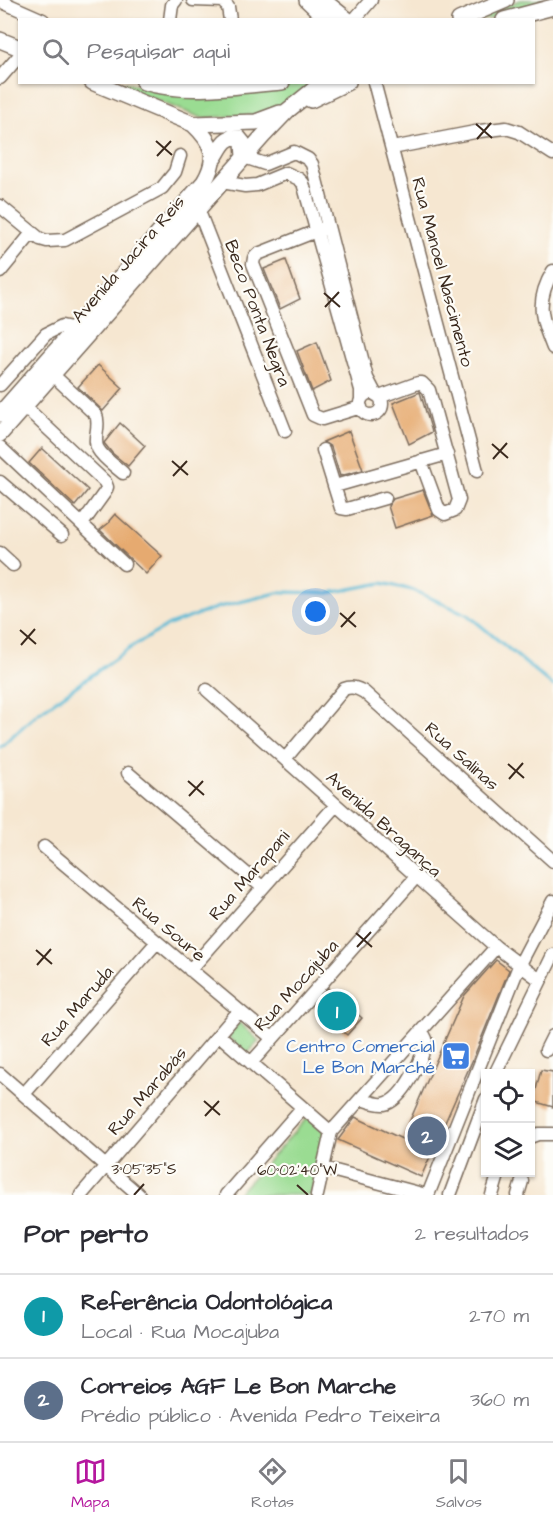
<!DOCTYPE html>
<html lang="pt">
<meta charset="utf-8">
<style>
:root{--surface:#fff;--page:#f7f7f7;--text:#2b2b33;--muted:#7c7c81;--line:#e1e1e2;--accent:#b5179e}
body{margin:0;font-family:"Architects Daughter",sans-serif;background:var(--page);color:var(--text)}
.controls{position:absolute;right:18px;bottom:18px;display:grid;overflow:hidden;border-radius:0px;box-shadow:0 2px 4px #0004}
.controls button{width:54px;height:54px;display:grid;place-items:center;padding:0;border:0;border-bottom:2px solid var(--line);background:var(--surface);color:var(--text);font:30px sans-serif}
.you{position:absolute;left:316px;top:612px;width:21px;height:21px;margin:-15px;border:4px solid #fff;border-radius:50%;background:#1a73e8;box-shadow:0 0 0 9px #1a73e833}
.badge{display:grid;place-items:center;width:39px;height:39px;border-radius:50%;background:var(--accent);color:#fff;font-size:20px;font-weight:700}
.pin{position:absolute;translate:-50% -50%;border:3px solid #fff;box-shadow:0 2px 6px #0006}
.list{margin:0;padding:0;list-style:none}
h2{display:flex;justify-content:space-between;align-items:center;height:78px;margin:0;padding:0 24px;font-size:26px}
h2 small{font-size:20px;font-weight:400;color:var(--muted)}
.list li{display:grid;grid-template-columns:39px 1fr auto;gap:18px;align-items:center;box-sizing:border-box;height:84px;padding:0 24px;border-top:2px solid var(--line)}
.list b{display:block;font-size:22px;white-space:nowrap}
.list p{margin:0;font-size:20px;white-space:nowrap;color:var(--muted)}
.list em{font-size:20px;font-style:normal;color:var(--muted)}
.icon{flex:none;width:33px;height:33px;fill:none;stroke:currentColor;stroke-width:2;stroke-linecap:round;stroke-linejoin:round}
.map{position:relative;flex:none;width:553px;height:1195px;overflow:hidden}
.search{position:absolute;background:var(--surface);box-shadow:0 2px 4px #0004;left:18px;right:18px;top:18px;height:66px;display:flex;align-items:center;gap:15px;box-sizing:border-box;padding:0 21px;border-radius:0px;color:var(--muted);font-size:22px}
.sheet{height:246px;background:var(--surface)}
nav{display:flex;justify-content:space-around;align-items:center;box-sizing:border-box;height:84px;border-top:2px solid var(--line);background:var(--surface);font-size:16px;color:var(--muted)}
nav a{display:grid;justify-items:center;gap:3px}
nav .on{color:var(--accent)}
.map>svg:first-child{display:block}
</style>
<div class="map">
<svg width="553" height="1195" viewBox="0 0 553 1195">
<rect width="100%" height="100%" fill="#fdfcf7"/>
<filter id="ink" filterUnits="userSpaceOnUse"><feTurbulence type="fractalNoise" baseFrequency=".0167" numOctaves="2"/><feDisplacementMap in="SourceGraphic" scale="12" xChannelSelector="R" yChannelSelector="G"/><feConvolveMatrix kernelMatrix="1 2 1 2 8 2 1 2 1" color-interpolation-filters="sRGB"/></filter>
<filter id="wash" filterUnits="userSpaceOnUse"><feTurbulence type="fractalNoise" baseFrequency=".008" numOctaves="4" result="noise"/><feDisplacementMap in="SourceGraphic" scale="24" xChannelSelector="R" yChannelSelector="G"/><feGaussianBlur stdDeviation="1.35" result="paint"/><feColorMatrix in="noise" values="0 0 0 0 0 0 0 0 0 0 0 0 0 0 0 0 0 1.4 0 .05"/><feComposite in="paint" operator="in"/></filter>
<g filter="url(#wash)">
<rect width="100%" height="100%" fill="#f6e7d1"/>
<path fill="#9adc92" stroke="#6a8358" stroke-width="1.5" d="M520 0H553V2L517 9 490 19 470 20Z
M111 83H127L160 90 257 91 305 83H317L289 104 255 115 202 118Z
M239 1022 259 1041 247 1054 228 1037Z
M308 1117 328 1134 311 1195H237Z"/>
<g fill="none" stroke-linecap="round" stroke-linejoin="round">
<path stroke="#56b9d5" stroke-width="3" d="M0 747 38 713 133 646 169 625 219 607 281 592 329 593 382 583 413 590 468 615 553 686"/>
</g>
<g id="blocks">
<path fill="#e6aa70" d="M286 260 300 299 280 309 264 269Z
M317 342 331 381 312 391 297 351Z
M98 365 123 388 103 411 78 387Z
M420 392 432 432 409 444 393 403Z
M120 423 145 446 128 466 112 453 104 443Z
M349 431 363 470 340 476 331 447 323 442Z
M42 448 88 490 75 506 29 463Z
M423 490 433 515 395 528 388 506 393 499Z
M115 514 162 556 146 574 100 530 110 522 109 521Z
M496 960 509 970 473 1059 421 1177 338 1140 355 1117 402 1139 464 996Z
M328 988 362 1018 347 1035 314 1005Z
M541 1070 553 1072V1107L533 1101Z"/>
</g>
</g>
<g filter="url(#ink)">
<use href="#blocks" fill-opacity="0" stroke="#7c6c5d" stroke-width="1.5"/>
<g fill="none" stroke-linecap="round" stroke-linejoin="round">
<g stroke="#7c6c5d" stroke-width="15">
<path id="minor" d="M193 0 224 1
M221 0 228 7 230 20
M0 1 43 20
M170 20 172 5 176 0
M354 20 371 0
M0 78 20 55
M374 82 477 471
M392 148 480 131 506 128 519 132 553 154
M244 157 265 164 294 152 308 159 312 164 367 378 376 395
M222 182 245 186 257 185 286 173 299 179 303 183 361 390V400
M0 206 40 239 47 241 65 240 162 188 175 172 180 156
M198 209 285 431
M324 228 258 254 254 258 253 264 313 415 322 419 361 407
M553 271C535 301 541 318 553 348
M0 272 32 233
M53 375 96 415C101 426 92 439 98 449 103 458 115 466 123 473
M0 385 46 334 62 326 76 329
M360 404a11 11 0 1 1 22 0a11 11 0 1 1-22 0Z
M379 397 418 383H422L429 390 459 500 455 510 445 514 439 510 421 461
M25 407 105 482 107 487 105 492 82 524
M0 447 124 564
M323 450 341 508 347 509 385 498
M0 482 62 535
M335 486 447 454
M0 553 13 565
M207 690 496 947 540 980
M285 759 344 689C352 686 357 688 364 692L553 861
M128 773 262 887
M44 847 272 1038
M190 970 336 805
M219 1035 331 1132
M546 1050 553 1036
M251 1063 416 877
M0 1074 139 1195
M495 1074 553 955
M24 1094 157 942
M361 1099C368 1101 377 1105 384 1104 403 1101 424 1057 426 1039L422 1031
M530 1137 538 1134H553
M324 1168 426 1195
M81 1195 239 1011
M226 1195 302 1108
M317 1195 331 1132 496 947
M428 1195 519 966 553 901
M450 1195 486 1099
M492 1195 499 1172
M518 1195 522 1181"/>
</g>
<g stroke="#7c6c5d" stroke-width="18">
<path id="major" d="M307 0 328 20
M323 0 348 20
M459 20 506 0
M504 20 553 7
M0 40 20 48
M92 82 193 124 256 122 280 113
M144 82C187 95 238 85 282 82
M311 100 348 82
M214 158C221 148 224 136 238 137L243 143 244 157
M0 414 204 182C219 157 213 143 193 124
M0 434 263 136 287 111 323 82"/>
</g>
<use href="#minor" stroke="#fff" stroke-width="12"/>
<use href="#major" stroke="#fff" stroke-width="15"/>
</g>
</g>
<path fill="none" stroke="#3b2a1e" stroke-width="2" d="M476 124 492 138M477 139 491 123M156 141 172 155M157 156 171 141M324 293 340 307M325 307 339 292M492 444 508 458M493 459 507 443M172 461 188 475M173 476 187 461M340 613 356 627M341 627 355 612M20 630 36 644M21 645 35 629M508 764 524 778M509 779 523 763M188 781 204 795M189 796 203 781M356 933 372 947M357 947 371 932M36 950 52 964M37 965 51 949M204 1101 220 1115M205 1116 219 1101M297 1185 308 1195M134 1195 144 1184"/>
<defs>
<g id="supermarket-square" transform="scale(1.5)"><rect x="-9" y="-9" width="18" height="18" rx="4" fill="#3f7fe0" stroke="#fdfcf7"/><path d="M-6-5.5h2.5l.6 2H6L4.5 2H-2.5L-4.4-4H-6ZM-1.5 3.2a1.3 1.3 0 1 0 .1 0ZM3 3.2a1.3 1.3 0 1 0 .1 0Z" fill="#fff"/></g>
</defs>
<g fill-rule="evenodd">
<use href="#supermarket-square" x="456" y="1056"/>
</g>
<g text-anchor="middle" stroke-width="4.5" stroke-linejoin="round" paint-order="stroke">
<g font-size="18" fill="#3b2a1e" stroke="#fdfcf7">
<text transform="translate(128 259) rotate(-49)" y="6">Avenida Jacira Reis</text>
<text transform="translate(443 272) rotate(75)" y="6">Rua Manoel Nascimento</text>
<text transform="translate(258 313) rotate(69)" y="6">Beco Ponta Negra</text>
<text transform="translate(462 756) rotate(42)" y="6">Rua Salinas</text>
<text transform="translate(384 824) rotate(42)" y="6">Avenida Bragança</text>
<text transform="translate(249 875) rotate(-49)" y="6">Rua Marapani</text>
<text transform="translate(169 929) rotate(40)" y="6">Rua Soure</text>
<text transform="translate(296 985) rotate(-48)" y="6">Rua Mocajuba</text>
<text transform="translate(77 1006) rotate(-49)" y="6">Rua Maruda</text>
<text transform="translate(147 1091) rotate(-49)" y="6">Rua Marabás</text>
</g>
<g font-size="18" fill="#366cbe" stroke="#fdfcf7" text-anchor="end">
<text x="435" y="1052">Centro Comercial<tspan x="435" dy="21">Le Bon Marché</tspan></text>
</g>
</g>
<g font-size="15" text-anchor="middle" fill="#3b2a1e" stroke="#fdfcf7" stroke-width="4.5" stroke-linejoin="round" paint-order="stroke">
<text x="144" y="1174">3°05'35"S</text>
<text x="297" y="1175">60°02'40"W</text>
</g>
</svg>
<div class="controls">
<button><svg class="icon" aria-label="locate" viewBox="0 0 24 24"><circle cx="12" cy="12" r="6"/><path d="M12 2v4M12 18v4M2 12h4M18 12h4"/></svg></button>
<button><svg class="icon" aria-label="layers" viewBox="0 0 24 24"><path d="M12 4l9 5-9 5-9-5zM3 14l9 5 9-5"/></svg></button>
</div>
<div class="you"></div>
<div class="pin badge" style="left:337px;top:1011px;background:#0f9aa8">1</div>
<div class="pin badge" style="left:427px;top:1136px;background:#5c6f8a">2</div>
<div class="search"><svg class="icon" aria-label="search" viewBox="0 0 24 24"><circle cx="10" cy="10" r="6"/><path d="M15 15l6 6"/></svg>Pesquisar aqui</div>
</div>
<section class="sheet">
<h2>Por perto<small>2 resultados</small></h2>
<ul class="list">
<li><span class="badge" style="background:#0f9aa8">1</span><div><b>Referência Odontológica</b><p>Local · Rua Mocajuba</p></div><em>270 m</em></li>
<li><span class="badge" style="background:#5c6f8a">2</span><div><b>Correios AGF Le Bon Marche</b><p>Prédio público · Avenida Pedro Teixeira</p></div><em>360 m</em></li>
</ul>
</section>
<nav>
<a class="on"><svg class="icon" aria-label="map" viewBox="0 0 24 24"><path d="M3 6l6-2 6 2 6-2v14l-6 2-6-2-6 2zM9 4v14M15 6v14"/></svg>Mapa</a>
<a><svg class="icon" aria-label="directions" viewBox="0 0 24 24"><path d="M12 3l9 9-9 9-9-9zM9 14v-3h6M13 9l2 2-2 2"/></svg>Rotas</a>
<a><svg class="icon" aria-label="saved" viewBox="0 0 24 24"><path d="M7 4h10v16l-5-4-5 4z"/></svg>Salvos</a>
</nav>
